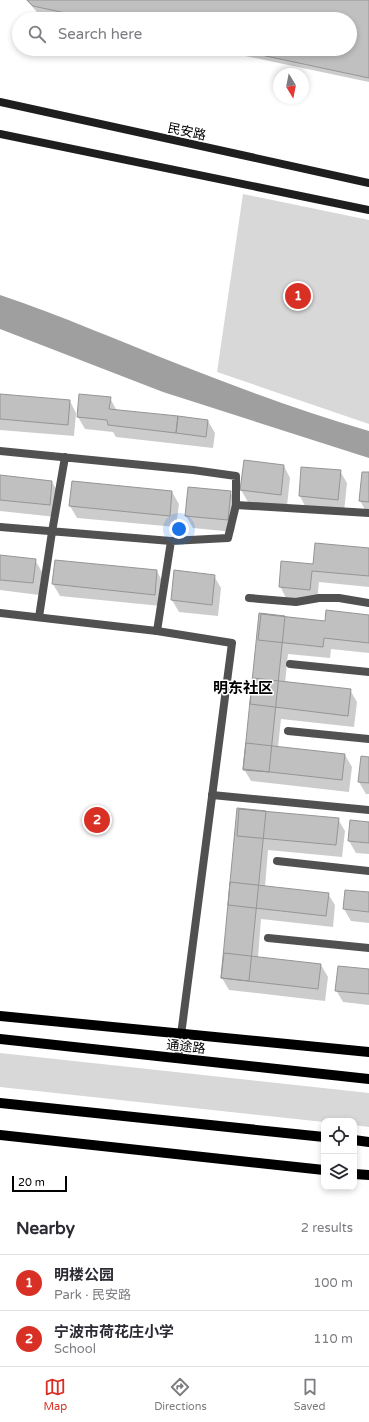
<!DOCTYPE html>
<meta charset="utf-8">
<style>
:root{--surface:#fff;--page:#f2f2f3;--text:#2b2b33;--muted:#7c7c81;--line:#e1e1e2;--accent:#d93025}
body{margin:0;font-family:"Varela Round","Noto Sans SC",sans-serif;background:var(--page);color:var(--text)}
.controls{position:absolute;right:12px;bottom:12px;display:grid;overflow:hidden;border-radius:8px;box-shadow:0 2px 6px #0003}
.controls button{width:36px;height:36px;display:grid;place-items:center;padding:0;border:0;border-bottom:1px solid var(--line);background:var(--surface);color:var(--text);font:20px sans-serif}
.compass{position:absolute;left:273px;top:68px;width:36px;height:36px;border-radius:50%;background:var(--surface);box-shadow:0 2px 6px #0003;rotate:170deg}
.scale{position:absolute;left:12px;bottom:10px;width:55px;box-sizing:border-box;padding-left:4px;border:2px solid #000;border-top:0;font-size:11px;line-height:14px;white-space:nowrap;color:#000;-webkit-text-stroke:3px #fff;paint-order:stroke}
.you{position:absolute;left:179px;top:529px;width:14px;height:14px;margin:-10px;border:3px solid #fff;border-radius:50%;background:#1a73e8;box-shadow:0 0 0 6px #1a73e833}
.badge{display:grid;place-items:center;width:26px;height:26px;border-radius:50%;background:var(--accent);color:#fff;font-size:13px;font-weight:700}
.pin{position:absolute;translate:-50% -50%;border:2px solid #fff;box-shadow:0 1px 4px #0006}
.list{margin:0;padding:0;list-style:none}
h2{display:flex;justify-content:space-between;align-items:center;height:52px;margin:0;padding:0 16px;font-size:17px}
h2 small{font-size:13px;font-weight:400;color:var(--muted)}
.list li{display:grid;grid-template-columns:26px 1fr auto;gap:12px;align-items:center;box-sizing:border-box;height:56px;padding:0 16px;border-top:1px solid var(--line)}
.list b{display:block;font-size:15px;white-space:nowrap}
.list p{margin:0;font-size:13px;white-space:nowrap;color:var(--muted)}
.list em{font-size:13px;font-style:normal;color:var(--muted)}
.icon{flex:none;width:22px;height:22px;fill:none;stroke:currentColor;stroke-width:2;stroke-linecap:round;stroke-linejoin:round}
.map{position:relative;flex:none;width:369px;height:1202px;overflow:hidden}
.search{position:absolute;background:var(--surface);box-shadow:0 2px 6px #0003;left:12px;right:12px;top:12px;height:44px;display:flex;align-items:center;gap:10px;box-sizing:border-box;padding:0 14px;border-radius:22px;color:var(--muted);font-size:15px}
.sheet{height:164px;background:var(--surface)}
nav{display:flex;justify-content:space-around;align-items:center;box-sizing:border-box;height:56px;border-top:1px solid var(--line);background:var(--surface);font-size:11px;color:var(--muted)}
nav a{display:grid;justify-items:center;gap:2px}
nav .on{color:var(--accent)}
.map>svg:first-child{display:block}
</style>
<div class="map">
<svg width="369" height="1202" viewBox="0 0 369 1202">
<rect width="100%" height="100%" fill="#fff"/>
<path fill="#d8d8d8" d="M243 194 369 220V424L217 372Z
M0 1053 369 1093V1127L354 1125V1121H324V1122L0 1087Z"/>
<path fill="#9f9f9f" d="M0 295C62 316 122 342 183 366 244 390 306 413 369 431V458L163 392 0 329Z"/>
<path fill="#0003" d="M26 0H369V82L212 49H350V19H72L37 12Z
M0 395 70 401 76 413 74 436 0 430Z
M110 398 117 411 208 421 215 433 213 448 116 437 113 432 85 429 78 417Z
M284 466 290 478 287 506 248 502 241 490Z
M302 468 340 471 347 483 344 512 306 508 300 496Z
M363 473H369V513H367L360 501Z
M0 476 52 482 59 494 56 517 0 511Z
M172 492 179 504 176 527 77 518 70 506Z
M230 492 237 503 234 532 193 528 186 516Z
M369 549V587L319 582 317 601 286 598 280 586 314 565Z
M0 556 35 560 42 572 39 595 0 590Z
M56 561 157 571 163 583 161 606 60 596 53 584Z
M175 571 214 576 221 588 218 616 179 612 172 600Z
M260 614 325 622 369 616V653L331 649 330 658 288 654 285 683 350 690 357 702 354 727 281 719 278 747 345 755 352 767 349 792 251 781 244 769Z
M369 758V794H366L359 782Z
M238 809 338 819 345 831 342 857 268 850 265 887 328 894 335 905 333 927 261 919 258 957 321 965 328 977 325 1001 229 990 222 978Z
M369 823V854L356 853 349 841Z
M346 891 369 893V923L351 921 344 909Z
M369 970V1005L343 1002 336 990Z"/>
<path fill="#c0c0c0" stroke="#959595" d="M27 0H369V78L233 49H350V19H93L33 6Z
M0 394 70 400 68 425 0 419Z
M79 394 111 397 109 409 178 416 176 433 108 425 107 420 77 417Z
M178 416 208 420 206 437 176 433Z
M244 460 284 465 281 495 240 490Z
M301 467 341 470 338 500 299 496Z
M362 472H369V502L359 501Z
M0 475 52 481 50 505 0 500Z
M72 481 172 491 170 516 69 506Z
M188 487 231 491 228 520 185 516Z
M315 543 369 548V576L312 571 310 590 279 587 281 561 313 564Z
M0 555 36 559 33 583 0 580Z
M55 560 157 570 155 595 52 584Z
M174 570 215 575 212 605 171 600Z
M326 610 369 615V643L324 638 323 647 258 640 261 614 325 621Z
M259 613 285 616 269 772 243 770Z
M253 678 351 689 348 716 250 704Z
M246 743 345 754 342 780 243 769Z
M361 756 369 757V783L358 782Z
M237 808 266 811 249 981 221 978Z
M239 809 339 818 336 845 237 836Z
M350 820 369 822V843L348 841Z
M230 882 329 893 326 916 228 905Z
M345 890 369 892V912L343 909Z
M224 953 321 964 318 989 221 978Z
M338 966 369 969V994L335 991Z"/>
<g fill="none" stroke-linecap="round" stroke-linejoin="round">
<path stroke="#515151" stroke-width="8" d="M0 451 193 470 236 476V505L369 513
M0 527 171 541 228 538 236 505
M249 598 296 602 319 598H339L369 603
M39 617 52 532 65 457
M157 631 171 541
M290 664 369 672
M288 731 369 739
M212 795 369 810
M277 861 369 871
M268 938 369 948"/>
<path stroke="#515151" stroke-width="8" d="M0 613 157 631 232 643 178 1058"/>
<path stroke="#1e1e1e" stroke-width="8" d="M0 102 369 183
M0 134 369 210"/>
<path stroke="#000" stroke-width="10" d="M0 1016 369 1052
M0 1039 369 1079
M0 1103 324 1137
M0 1135 324 1170
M354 1140 369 1142
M354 1174 369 1175"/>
</g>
<g text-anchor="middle" stroke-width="3" stroke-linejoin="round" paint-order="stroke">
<g font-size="13" fill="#000" stroke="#fff">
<text transform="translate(187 131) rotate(12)" y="5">民安路</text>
<text transform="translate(186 1046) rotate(6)" y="5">通途路</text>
</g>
<g font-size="15" font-weight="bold" fill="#000" stroke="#fff">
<text x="243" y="693">明东社区</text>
</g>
</g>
</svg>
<div class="controls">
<button><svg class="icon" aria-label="locate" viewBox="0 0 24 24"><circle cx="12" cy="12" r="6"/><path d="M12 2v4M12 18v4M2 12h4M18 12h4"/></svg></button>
<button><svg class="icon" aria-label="layers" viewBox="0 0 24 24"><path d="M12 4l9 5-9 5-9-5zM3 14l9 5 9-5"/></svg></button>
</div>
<svg class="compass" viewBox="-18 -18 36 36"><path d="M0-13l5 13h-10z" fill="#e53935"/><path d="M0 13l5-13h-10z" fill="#7c7c81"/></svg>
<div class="scale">20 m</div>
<div class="you"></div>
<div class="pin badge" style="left:298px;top:296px">1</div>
<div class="pin badge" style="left:97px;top:820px">2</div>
<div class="search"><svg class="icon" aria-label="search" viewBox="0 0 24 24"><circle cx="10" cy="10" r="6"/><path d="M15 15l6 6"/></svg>Search here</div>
</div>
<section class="sheet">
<h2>Nearby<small>2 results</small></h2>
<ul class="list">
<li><span class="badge">1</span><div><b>明楼公园</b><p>Park · 民安路</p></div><em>100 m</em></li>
<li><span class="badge">2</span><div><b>宁波市荷花庄小学</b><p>School</p></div><em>110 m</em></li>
</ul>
</section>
<nav>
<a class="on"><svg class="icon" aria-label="map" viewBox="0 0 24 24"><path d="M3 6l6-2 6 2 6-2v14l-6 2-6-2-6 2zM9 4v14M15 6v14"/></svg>Map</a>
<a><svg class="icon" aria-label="directions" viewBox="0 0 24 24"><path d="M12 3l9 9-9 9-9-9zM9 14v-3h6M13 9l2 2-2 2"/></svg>Directions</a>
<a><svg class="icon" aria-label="saved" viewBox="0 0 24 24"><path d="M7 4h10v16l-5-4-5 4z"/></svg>Saved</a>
</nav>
